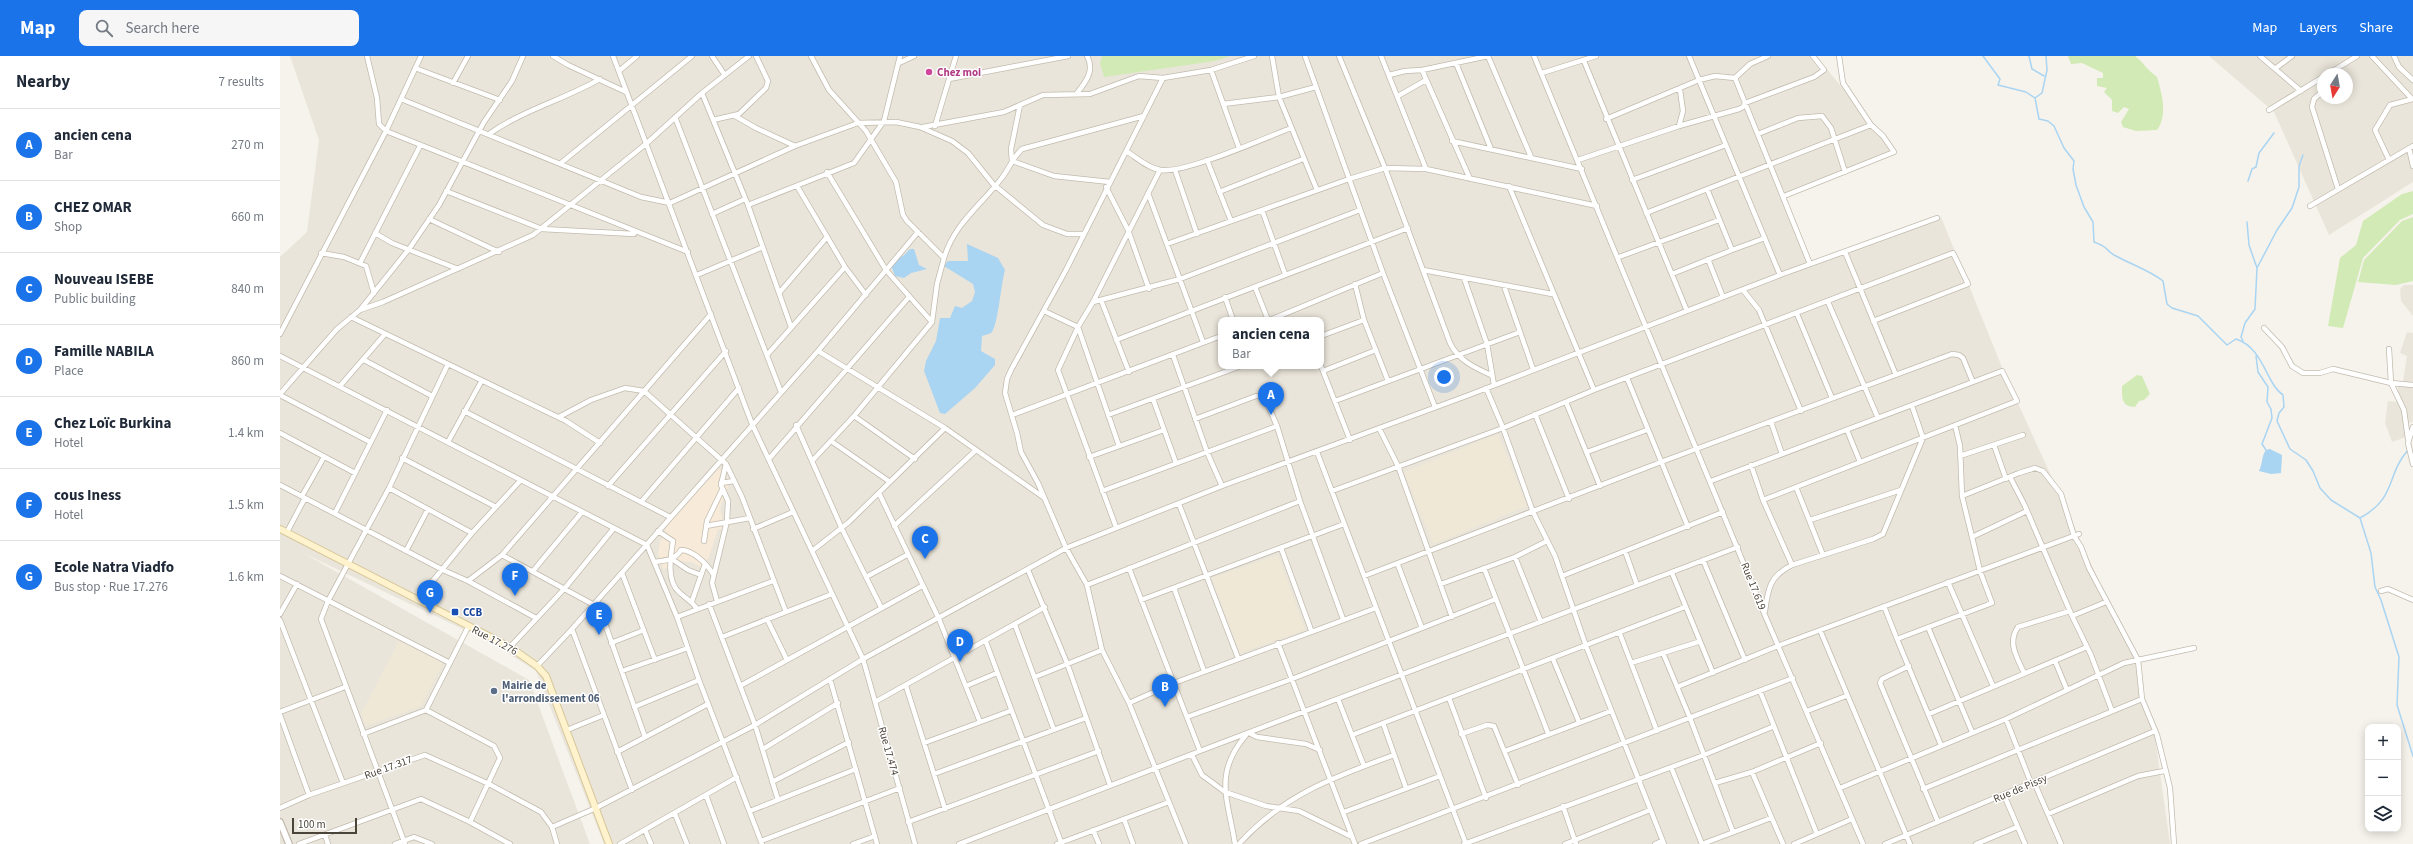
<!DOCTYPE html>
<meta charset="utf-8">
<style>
:root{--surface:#fff;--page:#f6f6f7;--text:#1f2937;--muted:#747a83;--line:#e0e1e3;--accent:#1a73e8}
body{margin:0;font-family:"Source Sans 3",sans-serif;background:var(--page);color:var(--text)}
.controls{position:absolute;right:12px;bottom:12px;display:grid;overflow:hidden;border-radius:8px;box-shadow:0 2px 10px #0003}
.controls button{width:36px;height:36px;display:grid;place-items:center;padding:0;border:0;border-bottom:1px solid var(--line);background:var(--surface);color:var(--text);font:20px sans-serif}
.compass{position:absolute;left:2037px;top:12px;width:36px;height:36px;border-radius:50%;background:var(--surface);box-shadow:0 2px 10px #0003;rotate:191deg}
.scale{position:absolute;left:12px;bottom:10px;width:65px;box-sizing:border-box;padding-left:4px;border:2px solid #4b4439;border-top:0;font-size:11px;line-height:14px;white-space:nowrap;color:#4b4439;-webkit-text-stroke:3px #fff;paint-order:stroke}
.you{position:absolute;left:1164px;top:321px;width:14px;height:14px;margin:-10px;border:3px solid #fff;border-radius:50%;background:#1a73e8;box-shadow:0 0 0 6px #1a73e833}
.badge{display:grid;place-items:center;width:26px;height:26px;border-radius:50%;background:var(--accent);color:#fff;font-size:13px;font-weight:700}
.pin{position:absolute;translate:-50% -33px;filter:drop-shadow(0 1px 2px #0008)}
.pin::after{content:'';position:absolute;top:21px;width:14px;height:12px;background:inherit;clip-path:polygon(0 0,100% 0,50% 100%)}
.popup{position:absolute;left:938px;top:261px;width:106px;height:52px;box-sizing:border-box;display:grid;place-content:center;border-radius:8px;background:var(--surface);filter:drop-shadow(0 1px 3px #0005);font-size:13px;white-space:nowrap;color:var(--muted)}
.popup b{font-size:15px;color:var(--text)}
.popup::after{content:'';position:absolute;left:50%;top:100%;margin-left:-8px;border:8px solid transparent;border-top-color:var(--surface)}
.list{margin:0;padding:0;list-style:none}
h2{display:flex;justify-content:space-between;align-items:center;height:52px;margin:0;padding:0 16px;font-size:17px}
h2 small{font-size:13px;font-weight:400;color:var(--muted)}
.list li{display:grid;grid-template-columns:26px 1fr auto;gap:12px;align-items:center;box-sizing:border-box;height:72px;padding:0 16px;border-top:1px solid var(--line)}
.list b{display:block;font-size:15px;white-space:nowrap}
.list p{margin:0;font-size:13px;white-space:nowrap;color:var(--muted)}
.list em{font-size:13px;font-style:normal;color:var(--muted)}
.icon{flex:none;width:22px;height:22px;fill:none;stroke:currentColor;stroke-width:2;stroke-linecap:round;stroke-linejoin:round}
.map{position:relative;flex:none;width:2133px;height:788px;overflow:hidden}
header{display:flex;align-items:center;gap:24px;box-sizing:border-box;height:56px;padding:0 20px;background:var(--accent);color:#fff}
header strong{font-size:19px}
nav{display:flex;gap:22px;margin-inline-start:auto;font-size:14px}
.search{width:280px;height:36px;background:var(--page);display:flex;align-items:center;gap:10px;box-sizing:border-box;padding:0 14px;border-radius:8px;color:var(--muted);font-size:15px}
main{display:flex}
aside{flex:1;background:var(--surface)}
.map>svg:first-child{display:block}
</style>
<header>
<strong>Map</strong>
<div class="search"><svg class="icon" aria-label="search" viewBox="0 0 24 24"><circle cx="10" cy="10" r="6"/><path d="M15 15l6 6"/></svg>Search here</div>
<nav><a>Map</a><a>Layers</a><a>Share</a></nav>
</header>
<main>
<aside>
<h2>Nearby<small>7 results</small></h2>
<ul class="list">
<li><span class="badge">A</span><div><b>ancien cena</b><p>Bar</p></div><em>270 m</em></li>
<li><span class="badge">B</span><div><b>CHEZ OMAR</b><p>Shop</p></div><em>660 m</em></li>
<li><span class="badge">C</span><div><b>Nouveau ISEBE</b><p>Public building</p></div><em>840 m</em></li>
<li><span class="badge">D</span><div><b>Famille NABILA</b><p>Place</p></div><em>860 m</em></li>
<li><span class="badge">E</span><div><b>Chez Loïc Burkina</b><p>Hotel</p></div><em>1.4 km</em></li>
<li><span class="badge">F</span><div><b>cous Iness</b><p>Hotel</p></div><em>1.5 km</em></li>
<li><span class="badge">G</span><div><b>Ecole Natra Viadfo</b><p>Bus stop · Rue 17.276</p></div><em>1.6 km</em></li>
</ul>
</aside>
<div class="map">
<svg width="2133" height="788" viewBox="0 0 2133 788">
<rect width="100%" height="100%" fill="#f6f3ec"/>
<path fill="#eae5da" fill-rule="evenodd" d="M10 0H1536L1616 97 1506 141 1530 207 1661 161 1726 321 1840 571 1857 603 1863 642 1874 674 1890 788H324L256 615 212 587 23 497 249 624 310 788H0V201L27 176 39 84ZM941 264H1041V310H941Z
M1929 0H2133V126L2049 179 1994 56ZM2043 18H2067V42H2043Z
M2124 229H2133V260L2121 245 2120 233Z
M2127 276 2133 277V366L2126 367 2129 380 2112 386 2105 367 2108 345 2116 346 2119 325 2123 326 2127 300 2120 297Z"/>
<path fill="#f7ead8" d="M438 413 445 415 448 431 440 452 444 473H438L429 501 421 511 411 506 392 504V512L383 513 378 498 380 486 387 470Z"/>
<path fill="#efe8d6" d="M1218 378 1247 450 1153 488 1124 416Z
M998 499 1025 574 960 597 932 522Z
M119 585 161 605 162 609 141 650 86 670 81 658Z"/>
<path fill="#d2eab5" d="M822 0H950L935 5 824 21 820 7Z
M1788 0H1855C1864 7 1866 13 1877 21 1882 38 1888 59 1877 74L1856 75 1843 71 1841 66 1849 53 1844 51 1838 57 1832 55V44L1824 36 1827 32 1817 30V22H1823V17L1802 7 1791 8Z
M2133 135V158L2120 164 2083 202 2063 272 2048 270 2060 202 2076 189 2083 165 2122 138Z
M2133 161V225L2116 229 2078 226 2084 204 2122 165Z
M1857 319 1862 320 1870 338 1864 344 1859 345 1855 351C1841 351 1842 341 1842 330Z"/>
<path fill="#a9d4f2" d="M687 188 718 202 725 214C721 227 718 271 711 277 709 278 705 279 702 280L701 295 715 303V309L695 332 665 358 660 357 644 315 646 305 656 285 660 262H670L675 250 682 252 692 245 695 236 693 228 664 210 668 205H688Z
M630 193H634L639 209 647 213 631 217 624 222 615 220 611 209 616 202 623 200Z
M1990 393 2002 399 2001 417 1991 418 1979 415C1983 407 1981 401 1986 394Z"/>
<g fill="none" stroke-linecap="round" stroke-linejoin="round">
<path stroke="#a9d4f2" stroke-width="1.5" d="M1703 0 1720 23 1718 29 1746 36 1755 42 1759 63 1768 65 1774 70 1784 92 1794 105 1793 113 1796 129 1804 151 1813 166 1814 186C1829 191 1824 193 1834 199 1850 208 1869 214 1883 225L1887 248 1892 252 1918 260 1947 289 1956 283C1984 292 1986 328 2003 339L2004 351 1999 357 1997 365 2010 393 2026 404 2033 415 2040 432 2051 444 2080 462 2091 497 2095 531 2101 544 2119 601 2117 649 2133 700
M1749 0 1752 13 1764 20
M1755 42 1762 37 1767 14 1766 0
M1968 125 1972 113 1976 111 1979 97 1994 77
M1977 212 1997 174 2012 152 2019 131V110L2023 99
M1963 285 1961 281 1965 267 1975 253 1977 212 1969 189 1967 166
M1976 300 1978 316 1988 331 1987 346 1991 353 1992 362 1982 388 1986 394
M2080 462C2117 442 2106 419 2128 394"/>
<g stroke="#c2bbae" stroke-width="6">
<path id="minor" d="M87 0 97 42 99 68 106 75 408 196
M273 0 288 9 346 36
M333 0 472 368 583 603 635 788
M432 0 444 18
M531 0 549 34 586 75 616 126 623 159 627 165 664 202 657 228 652 266 574 360 533 404
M992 0 999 41 1037 134
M1025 0 1103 217 1155 351
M1059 0 1105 112 1170 287C1178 304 1195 312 1211 319
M1101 0 1146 113
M1208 0 1251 101
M1254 0 1484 557 1583 788
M1409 0 1500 219
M1980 0 2021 35
M2092 0 2132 43
M2114 0 2119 11 2133 24
M1304 5 1407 255
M619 7 634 0
M1176 7 1211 93
M135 12 220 44
M1996 12 2012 0
M931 14 959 92
M1142 14 1190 123
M339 15 357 0
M1262 17 1316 0
M2048 18 2077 0
M1109 19 1125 15 1142 14 1208 0
M883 22 786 214 731 314 727 323 725 337 737 377 741 396 758 427 786 492 807 529 822 594 849 647 906 788
M1455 22 1530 208
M669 23 788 0
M173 27 188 0
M2043 35 2034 43 2032 51 2058 133
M422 37 468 149 511 271
M797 37C806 26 815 14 807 0
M1118 40 1146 24
M121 43 361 141 390 147 515 90 578 67 616 66 640 71 672 85 688 97 713 128 763 169 787 178H804
M943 48 999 41 1036 31
M740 49 731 93 732 105 774 120 830 126
M1989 54 2043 21
M455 60 476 72 515 90
M395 61 501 336
M1326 63 1419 24 1435 20 1455 22 1470 8 1488 0
M433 64 459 58 486 32 488 25 476 0
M655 70 676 0
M1399 70 1403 55 1400 34
M643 71 724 56 763 39 810 38 859 20 883 22 931 14 974 0
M209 78C243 54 283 44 320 23
M1478 78 1518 62 1542 60 1551 72 1565 116
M1172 85 1302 113
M2129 92 2133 110
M846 95C856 101 869 113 881 114 904 118 985 82 1011 72
M927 104 951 165
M1298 104 1399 70 1459 53 1463 51 1465 47 1534 21 1544 14 1533 0
M2109 104 2095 74 2110 49 2133 43
M281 107 412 0
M895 114 917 178
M547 116 606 214 652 266
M1352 124 1446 89
M517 130 565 211 586 239
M1229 130 1314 334
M826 131 848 174 869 233
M1427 133 1452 194 1485 182
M166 135 262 173 354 178
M939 136 1023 103
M868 137 923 286
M1504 140 1614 96 1603 80 1591 69 1563 27 1559 0
M468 149 574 107 604 65 620 0
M2030 150 2133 90
M982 154 1005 218
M1366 157 1591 69
M432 158 465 143
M149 163 219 196
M95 177 112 187 178 213
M887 188 1069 123 1105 112 1146 113 1317 150
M1565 196 1616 319
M41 197 64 201 86 210 94 237
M1339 201 1439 164
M664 202C674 168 701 149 721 123 729 113 733 101 742 93L864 60
M1428 203 1443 241
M80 207 140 90
M1143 214 1272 238
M1392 218 1452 194
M417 219 483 191
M1184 222 1207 288 1214 329
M1075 228 1084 264 1108 325
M1224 230 1253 313
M975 231 988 264
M1463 234 1479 254 1521 355
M500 236 547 181
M945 241 953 264
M821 244 849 316
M813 246 900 223 1080 154
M1548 246 1598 362
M80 254 103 246 253 179 367 87 422 37 469 0
M764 255 798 271
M1517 258 1552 342
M71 261 168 308 109 432 48 545 41 563 125 788
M990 264 1103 217
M798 271 839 390
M1984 272 2002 291 2012 310 2023 317H2040L2053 313 2111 327 2109 293
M0 278 106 75 141 0
M1041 280 1084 264
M836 284 1128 172
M538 295 665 372 763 441
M487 299 565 211
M893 299 927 396 942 430
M0 300 367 489 397 561 419 624 482 788
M84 304 152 340
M168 308 286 365 320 387
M1041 310 1070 384
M1043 315 1096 294
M1347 322 1408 471
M60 330 105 278
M1206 332 1223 372 1253 456 1275 500 1306 590 1384 788
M0 338 57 273 80 254 129 193 159 149 204 66 232 25 243 0
M0 339 90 386
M873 343 896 407
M1055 345 1240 276
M1286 346 1320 430
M184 355 390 461
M1255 358 1289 443
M732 359 941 280
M828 359 961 310
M574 360 635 403
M279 361 311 344 345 332 364 335 446 408 462 441 506 556
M915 363 976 340H984L997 370 1020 445 1063 563
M1491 366 1502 398
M516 369 562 473 601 551
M1675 369 1680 390 1682 440
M2133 371 2128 387 2133 408
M1099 372 1118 410 1172 561
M1567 374 1580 406
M0 377 75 417
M2128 383 2124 354 2111 327 2133 329
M551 385 610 426
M168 386 201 326
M1714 389 1726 423
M1037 396 1186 788
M1307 396 1367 374
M1680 400 1743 379
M809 401 884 374
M122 402 216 451
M489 403 629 241
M1471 409 1483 444 1512 509
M1730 421 1745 450 1792 560 1826 546
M1431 425 1722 315 1737 345 1483 444
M441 427 454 425
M0 429 163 514 188 525 256 562
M328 430 446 295
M1516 431 1543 499
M109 432 192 477
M822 435 997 370
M1052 435 1223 372 1314 334 1673 197 1688 228 1593 265
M599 437 659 563 700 666
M22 440 44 401
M361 446 459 332
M899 448 958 602
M55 457 107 354
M1530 464 1621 434
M426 470 470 462
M614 470 695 395
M836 471 778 314 798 271 813 246 880 114
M473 473 513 456
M378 475 393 485C391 499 386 525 399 536 405 542 412 545 417 553
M7 476 25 442
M1692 481 1682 440 1739 417 1755 412 1763 415 1781 438 1794 480 1801 491 1809 512 1858 604 1862 643 1877 679 1890 732 1894 788
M424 485 427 465 442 434
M1001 492 1031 574
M126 495 148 453
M532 495 569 466 665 372
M1345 495 1357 529
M222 499 314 549
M1235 501 1261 566
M392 503 408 514 421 519
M1423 504 1465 604
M374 506C386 504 394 505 401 494 413 494 427 508 433 518
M1118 509 1142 572
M849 512 920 695
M1204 512 1268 677
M748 514 787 607 830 729
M253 515 302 456
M342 517 375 604
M1392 517 1433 617
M0 520 170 607
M1084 520 1381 406 1672 298 1679 299 1683 302 1692 324
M1282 520 1443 456
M586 521 627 499
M188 525 222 499 431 258
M1668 526 1713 630
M1161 528 1235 501 1267 485
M807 529 1020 445
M894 532 924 615
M2101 535 2108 533 2133 544
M137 544 192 477 240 425
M861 544 1064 468
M317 545 365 681
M412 545 425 508
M437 545 432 527 447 465 448 445 441 429 446 408
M429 548 475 669 498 744
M1604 550 1617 583 1712 547 1700 515 1692 481 1747 455
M1485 555C1488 532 1490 520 1512 509L1593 483 1603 478 1643 382 1632 350
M0 558 17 528
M1792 560 1811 599 1832 655
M397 561 493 525
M487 563 507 604
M0 564 63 727
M735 569 774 674
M1648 571 1692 676
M292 573 352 734
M1540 574 1630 788
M1340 578 1377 675
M442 581 552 538
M1617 583 1661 689
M706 586 781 786
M331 587 364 574
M998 587 1075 788
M230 591 285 532 334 472
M1383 597 1410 662 1453 776
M1273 603 1299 666
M1775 605 1787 634
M1351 607 1418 586
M257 610 292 573 538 295 638 176
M1629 610 1602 623 1600 627 1658 766
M342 615 408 592
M1744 617C1737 601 1727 587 1738 571L1790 555
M755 621 822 594
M550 623 597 788
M460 630 642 530
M626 630 665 753
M686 630 717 617
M1397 631 1500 589 1799 478
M1480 635 1537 778
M1169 642 1206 742
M1058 643 1084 710
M595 646 765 551
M849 647 894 627 1096 552
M354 651 419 624
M146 654 214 690 220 702 190 766
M1527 655 1566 640
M0 656 65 631
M1649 658 1807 591
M0 659 29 739
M907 661 1012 623 1216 543
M1726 663 1751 727
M1103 667 1126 732
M287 674 324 659
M969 677 977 681 1026 688 1040 694
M83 678 146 654 189 569
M1181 678 1207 669 1214 670 1238 729
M1072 679 1405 551
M644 687 730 655
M483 693 558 647
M1225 695 1331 655
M337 696 428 648
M912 699 922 719 945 736 986 750 1019 755 1072 781
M1391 711 1422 788
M1472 716 1503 788
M654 718 806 662
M492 726 569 686
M1754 726 1781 788
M1435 727 1472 716 1541 687
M1560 732 1726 663 1844 607 1914 592
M1643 733 1862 643
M426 739 444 788
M1724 739 1745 788
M1283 750 1296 788
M0 752 29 739 145 699 209 728 261 756 272 771 277 788
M470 755 576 713
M1064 756 1160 720
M395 758 407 788
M1768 758 1858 720 1884 715
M844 763 853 788
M628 766 819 695
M272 771 316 752 475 669 583 603 786 492 942 430 1189 339 1500 219 1657 162
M365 774 371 788
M813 774 819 788
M45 779 48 788
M481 785 620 732
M19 788 141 743 190 766 230 788
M115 788 134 781 152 788
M340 788 457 721
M573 788 595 780
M679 788 920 695 1458 491
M777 788 889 746
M955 788C948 743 933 718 966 679
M959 788C1003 739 1054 721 1114 699
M1081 788 1513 622
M1184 788 1424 699 1492 671
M1285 788 1370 754
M1375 788 1382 785
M1422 788 1491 762
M1514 788 1572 763
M1605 788 1875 675
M1696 788 1737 771"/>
</g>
<g stroke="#c2bbae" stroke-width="8">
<path id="tertiary" d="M0 766 9 788"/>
</g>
<g stroke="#d6c79b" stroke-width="8">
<path id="secondary" d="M0 473 230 591 257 610 266 620 329 788"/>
</g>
<use href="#minor" stroke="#fff" stroke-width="4.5"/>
<use href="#tertiary" stroke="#fff" stroke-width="5.5"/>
<use href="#secondary" stroke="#fff3cd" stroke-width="6"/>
</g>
<circle fill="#d1479c" stroke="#fff" stroke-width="1.5" cx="649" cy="16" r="4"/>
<rect fill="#1a4fb4" stroke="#fff" stroke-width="1.5" x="171" y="552" width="8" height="8" rx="2"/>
<circle fill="#5c6f8a" stroke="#fff" stroke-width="1.5" cx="214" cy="635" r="4"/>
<g text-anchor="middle" stroke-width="3" stroke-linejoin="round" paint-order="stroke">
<g font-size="11" font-weight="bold" fill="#b23c85" stroke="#fff" text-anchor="start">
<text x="657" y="20">Chez moi</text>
</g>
<g font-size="11" fill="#4b4439" stroke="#fff">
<text transform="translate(1474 530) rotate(68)" y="4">Rue 17.619</text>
<text transform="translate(215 584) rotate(28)" y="4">Rue 17.276</text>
<text transform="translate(609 695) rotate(74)" y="4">Rue 17.474</text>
<text transform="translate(108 711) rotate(-20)" y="4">Rue 17.317</text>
<text transform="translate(1740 732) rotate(-23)" y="4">Rue de Pissy</text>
</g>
<g font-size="11" font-weight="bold" fill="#164399" stroke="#fff" text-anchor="start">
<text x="183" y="560">CCB</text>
</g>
<g font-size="11" font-weight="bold" fill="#4e5e75" stroke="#fff" text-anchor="start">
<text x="222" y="633">Mairie de<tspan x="222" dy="13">l'arrondissement 06</tspan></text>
</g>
</g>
</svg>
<div class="controls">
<button>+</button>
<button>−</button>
<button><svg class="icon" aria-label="layers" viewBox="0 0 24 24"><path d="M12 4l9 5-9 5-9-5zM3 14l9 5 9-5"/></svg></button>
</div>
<svg class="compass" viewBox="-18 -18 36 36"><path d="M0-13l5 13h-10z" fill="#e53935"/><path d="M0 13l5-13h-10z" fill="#747a83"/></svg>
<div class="scale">100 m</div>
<div class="you"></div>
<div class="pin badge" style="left:991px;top:359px">A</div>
<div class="popup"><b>ancien cena</b>Bar</div>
<div class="pin badge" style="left:885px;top:651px">B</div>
<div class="pin badge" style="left:645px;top:503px">C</div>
<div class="pin badge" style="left:680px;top:606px">D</div>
<div class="pin badge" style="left:319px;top:579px">E</div>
<div class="pin badge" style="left:235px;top:540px">F</div>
<div class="pin badge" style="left:150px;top:557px">G</div>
</div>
</main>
